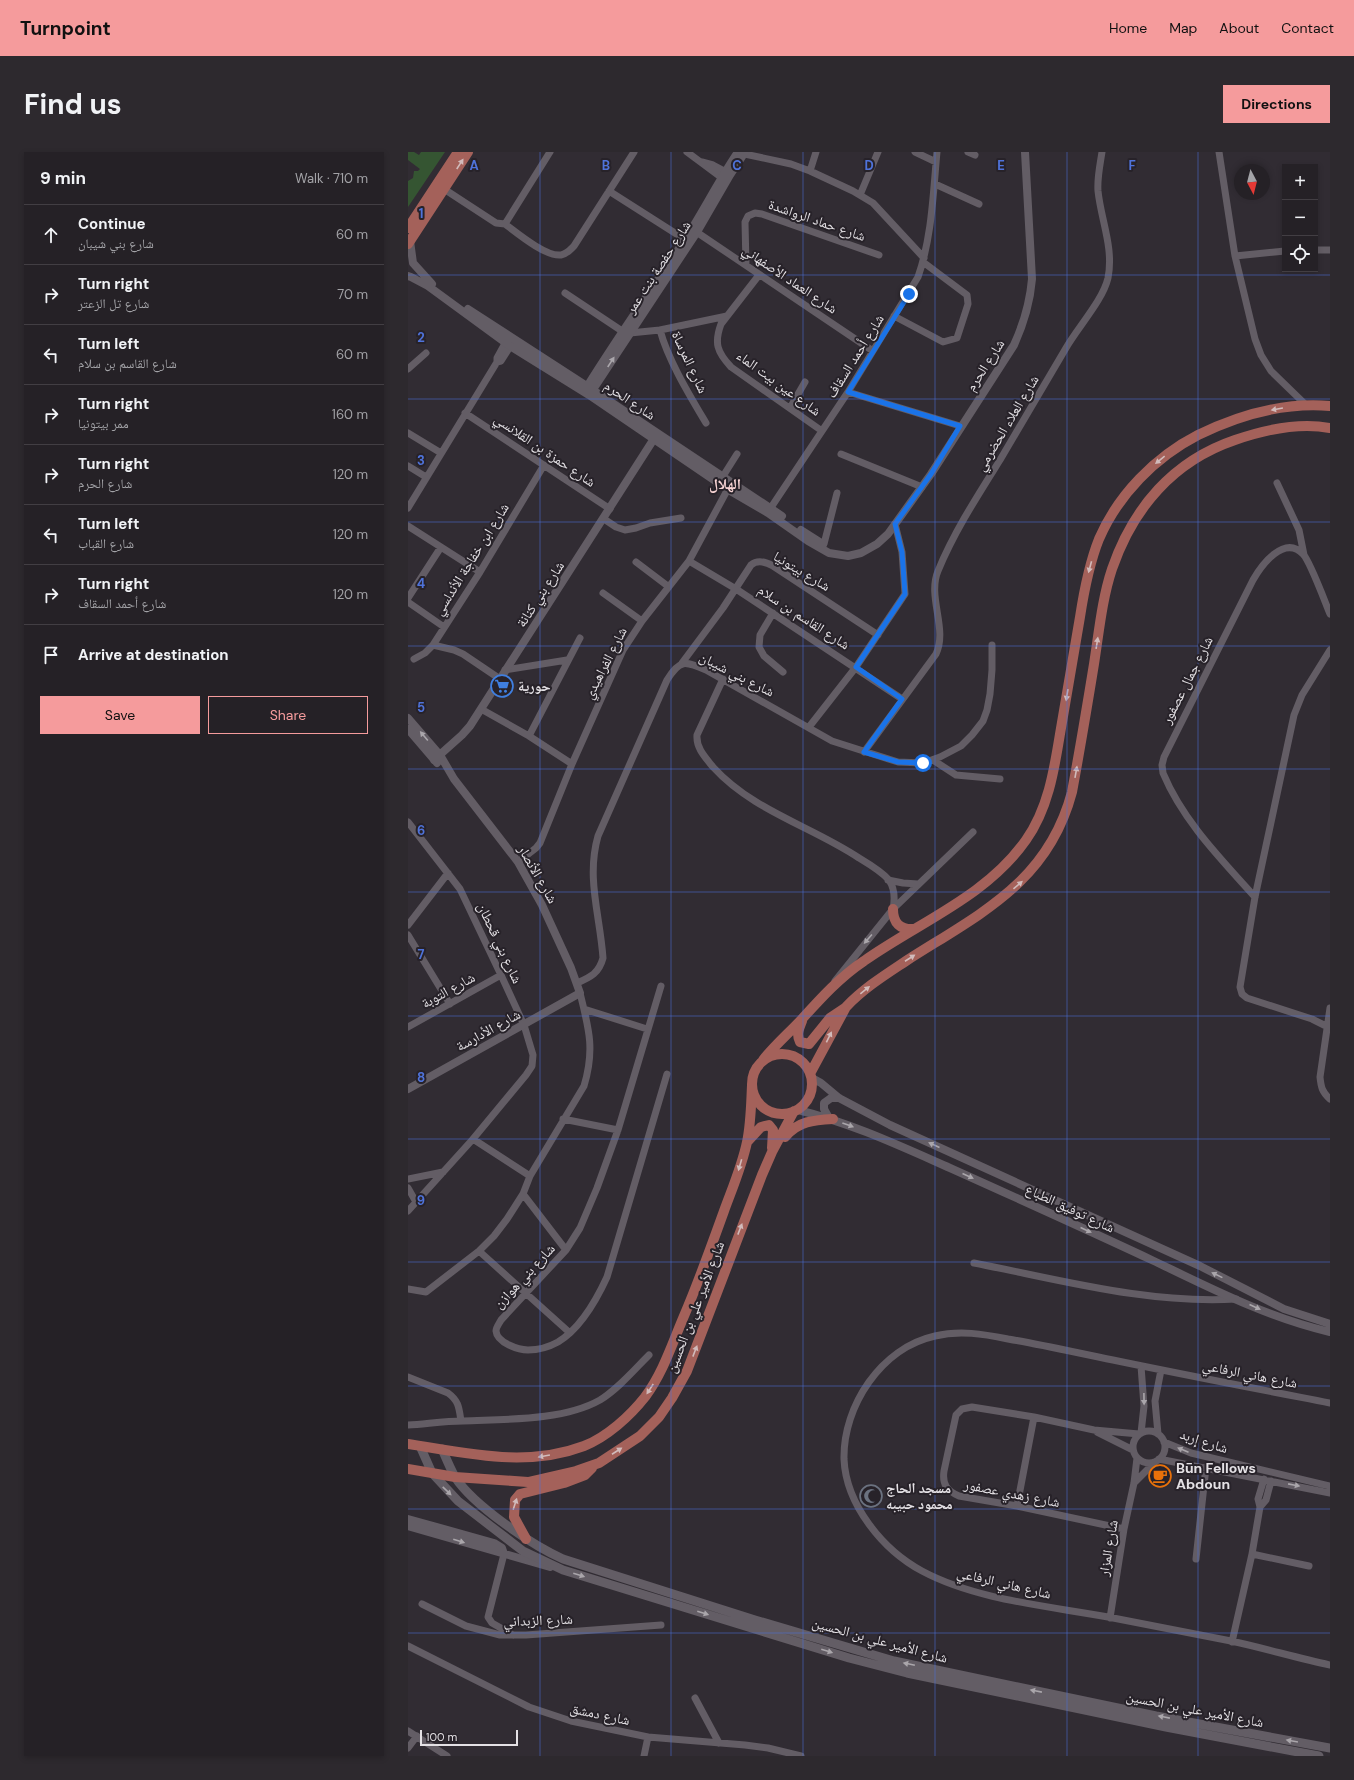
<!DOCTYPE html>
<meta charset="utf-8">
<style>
:root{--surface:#252126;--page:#2d292e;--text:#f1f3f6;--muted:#a3a3a7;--line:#423e43;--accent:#f59b9c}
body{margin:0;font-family:"DM Sans","Noto Naskh Arabic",sans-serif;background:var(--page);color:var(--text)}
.controls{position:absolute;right:12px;top:12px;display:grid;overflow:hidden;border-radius:0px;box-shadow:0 2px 6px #0003}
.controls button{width:36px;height:36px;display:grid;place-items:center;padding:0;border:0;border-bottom:1px solid var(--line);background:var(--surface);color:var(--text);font:20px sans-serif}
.compass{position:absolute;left:826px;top:12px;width:36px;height:36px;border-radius:50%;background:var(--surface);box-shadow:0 2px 6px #0003;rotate:173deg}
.scale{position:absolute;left:12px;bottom:10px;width:98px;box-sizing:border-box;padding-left:4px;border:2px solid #e4e1e5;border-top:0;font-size:11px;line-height:14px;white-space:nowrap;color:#e4e1e5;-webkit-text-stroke:3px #272229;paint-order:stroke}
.stop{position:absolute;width:12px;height:12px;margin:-9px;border:3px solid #1a73e8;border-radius:50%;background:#fff}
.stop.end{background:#1a73e8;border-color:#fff;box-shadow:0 1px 4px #0008}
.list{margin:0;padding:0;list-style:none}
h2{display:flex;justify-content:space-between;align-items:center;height:52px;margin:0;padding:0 16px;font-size:17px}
h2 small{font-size:13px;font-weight:400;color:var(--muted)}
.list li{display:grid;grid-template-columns:26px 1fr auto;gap:12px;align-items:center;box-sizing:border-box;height:60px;padding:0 16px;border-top:1px solid var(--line)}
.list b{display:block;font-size:15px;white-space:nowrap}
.list p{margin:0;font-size:13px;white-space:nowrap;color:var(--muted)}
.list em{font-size:13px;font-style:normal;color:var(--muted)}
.actions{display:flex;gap:8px;padding:12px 16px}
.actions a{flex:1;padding:9px 0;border:1px solid var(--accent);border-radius:0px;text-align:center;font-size:14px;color:var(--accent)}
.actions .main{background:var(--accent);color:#111}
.icon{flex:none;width:22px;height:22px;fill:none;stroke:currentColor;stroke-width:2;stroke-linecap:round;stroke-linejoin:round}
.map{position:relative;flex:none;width:922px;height:1604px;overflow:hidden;border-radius:0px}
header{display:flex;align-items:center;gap:24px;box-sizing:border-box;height:56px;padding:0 20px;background:var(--accent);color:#111}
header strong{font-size:19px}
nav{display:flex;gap:22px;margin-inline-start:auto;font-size:14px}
.intro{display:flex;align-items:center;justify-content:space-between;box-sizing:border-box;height:96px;padding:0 24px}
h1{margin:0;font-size:28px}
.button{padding:10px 18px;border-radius:0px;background:var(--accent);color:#111;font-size:14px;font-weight:700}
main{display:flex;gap:24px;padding:0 24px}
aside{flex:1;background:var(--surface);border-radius:0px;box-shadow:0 2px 6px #0003}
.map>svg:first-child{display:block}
</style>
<header>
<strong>Turnpoint</strong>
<nav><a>Home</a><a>Map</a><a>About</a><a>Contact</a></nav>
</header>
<div class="intro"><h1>Find us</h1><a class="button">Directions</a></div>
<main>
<aside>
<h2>9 min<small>Walk · 710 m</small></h2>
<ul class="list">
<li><svg class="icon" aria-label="ahead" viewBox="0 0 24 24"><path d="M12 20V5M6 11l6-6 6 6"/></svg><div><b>Continue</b><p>شارع بني شيبان</p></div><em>60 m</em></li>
<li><svg class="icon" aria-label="right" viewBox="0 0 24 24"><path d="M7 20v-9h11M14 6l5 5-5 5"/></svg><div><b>Turn right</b><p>شارع تل الزعتر</p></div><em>70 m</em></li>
<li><svg class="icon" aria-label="left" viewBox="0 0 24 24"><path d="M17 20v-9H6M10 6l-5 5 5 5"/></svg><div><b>Turn left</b><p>شارع القاسم بن سلام</p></div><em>60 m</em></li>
<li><svg class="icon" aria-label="right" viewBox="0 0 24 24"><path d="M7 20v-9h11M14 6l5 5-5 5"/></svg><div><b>Turn right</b><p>ممر بيتونيا</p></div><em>160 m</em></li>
<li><svg class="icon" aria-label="right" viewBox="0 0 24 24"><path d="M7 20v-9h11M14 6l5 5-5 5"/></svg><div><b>Turn right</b><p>شارع الحرم</p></div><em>120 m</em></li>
<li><svg class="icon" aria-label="left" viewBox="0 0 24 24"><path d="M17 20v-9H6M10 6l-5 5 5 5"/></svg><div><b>Turn left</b><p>شارع القباب</p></div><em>120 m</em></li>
<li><svg class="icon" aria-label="right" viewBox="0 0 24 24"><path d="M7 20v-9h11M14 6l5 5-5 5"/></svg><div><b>Turn right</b><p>شارع أحمد السقاف</p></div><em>120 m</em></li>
<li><svg class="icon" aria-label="arrive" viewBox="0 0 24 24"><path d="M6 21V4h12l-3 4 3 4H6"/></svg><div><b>Arrive at destination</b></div></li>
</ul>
<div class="actions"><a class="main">Save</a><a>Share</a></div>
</aside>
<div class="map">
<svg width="922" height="1604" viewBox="0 0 922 1604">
<rect width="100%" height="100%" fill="#312c33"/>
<path fill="#355532" d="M0 0H6L11 3 13 0H37L0 55V29L5 26 6 19H10L12 17 0 8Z"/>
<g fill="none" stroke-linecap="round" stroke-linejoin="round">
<path stroke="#635d65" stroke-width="7" d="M279 0 318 29
M507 0 528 10
M560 0 567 3
M811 0 827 104 847 187 853 203 863 219 899 254
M332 1 383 12 402 19 408 0
M294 10 305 13 322 22
M402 19 445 39 465 51 516 106
M527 32 571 52
M36 37 88 71 97 72
M201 39 281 90
M452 43 470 0
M97 72C109 81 138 105 153 103 159 102 162 98 166 94L226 0
M97 72 142 0
M284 77 465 199
M907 98H922
M827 104 877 99
M338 113 337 70 340 64 347 61 354 62 471 103
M351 123 313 172C306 191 309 200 323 215L414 279
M157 141 214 179 222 181 252 178
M486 164 535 190 549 186 560 152 559 143 515 110
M89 210 93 209 105 190
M0 217 18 201
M440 240 552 274
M382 256 397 230
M57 261 202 357
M298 271C282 244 260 208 252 178L319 164
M0 281 33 301
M433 302 514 335
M0 314 18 325
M312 329 329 302
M869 331 891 378 896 403
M0 356 89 210V206L100 186
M360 360 440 240 510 125C524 85 525 42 529 0
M196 367 208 375 217 378 228 376 242 371 273 366
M0 374 72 420
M416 392 429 341
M281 409 328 437 494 547
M228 410 261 435
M195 441 234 469
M0 446 33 395
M0 450 36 475
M365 461 352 483 351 495 356 504 375 520
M25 493 46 498 55 502 92 527
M922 498 894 543 886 563 847 745 832 835 834 842 839 846 904 867 922 876
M6 507 17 501 25 493 72 420 136 313
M274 511 315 456 343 413C350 407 358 410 365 414L470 483
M97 518 159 508
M315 527 289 583C288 596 297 605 305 615 345 659 403 674 451 706 461 712 473 719 481 728 487 737 487 747 485 757
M73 557 121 584 164 612
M401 575 448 515 497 442 494 400 487 372
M121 584 172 486
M456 600 528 502C540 477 519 445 530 419 546 380 570 343 592 308 614 271 636 233 658 196 670 175 695 148 700 126 706 96 693 68 690 39 689 26 692 13 694 0
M525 608 548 623 592 627
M0 670 52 737 93 823 116 873 125 903 124 914 118 923 65 987 0 1059
M110 710 128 696 132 691 164 612 215 498 234 469 281 409 322 333
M480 728 495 731 510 732
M847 745C813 707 775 669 755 621L754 613 756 605 845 428C853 414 876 382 895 402 902 409 917 450 922 462
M0 773 40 721
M0 783 42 852
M427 829 485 757 565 680
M169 831C183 825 191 821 195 806 192 763 178 726 190 684L259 528C272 507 277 509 298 518L424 589 490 610 515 611 532 605 553 594 564 583 575 569 579 558 582 542 584 518V493
M253 834 210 978 189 1036 172 1076 158 1098 93 1168C91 1172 88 1175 88 1179 89 1191 111 1198 120 1198 130 1198 141 1195 150 1190 173 1176 188 1149 199 1125L259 922
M922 856 912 925C913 935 914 940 922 947
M176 857 239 877
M0 875 93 823
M155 967 210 978
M65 987 122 1024
M0 1027 35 1020
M0 1036 8 1050
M115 1042 158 1098
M71 1099 162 1181
M566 1111C653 1128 739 1152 828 1147
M0 1137 18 1140 71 1099 86 1084 99 1067 115 1042 122 1024 176 934C187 898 181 877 172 841
M733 1214 736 1254 733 1281
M0 1225 40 1241C51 1249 51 1256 53 1269
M922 1251C850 1237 777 1223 705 1208 670 1201 635 1193 600 1187 575 1182 552 1178 527 1184 473 1196 435 1254 436 1307 438 1353 475 1398 514 1419 568 1448 640 1454 700 1465 741 1473 782 1481 823 1489 856 1496 889 1506 922 1513
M0 1273C18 1272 36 1269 55 1269 96 1267 155 1269 192 1248 210 1237 226 1218 241 1203
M725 1295a16 16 0 1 1 32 0a16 16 0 1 1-32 0Z
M689 1280 725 1298
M750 1282 747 1249 753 1218
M756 1290 783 1301 922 1334
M751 1307 922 1341
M726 1331 747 1310
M609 1354 626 1265
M852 1355 858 1348 863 1329
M716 1377 609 1354 551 1344C539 1339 534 1332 536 1319L548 1263 554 1257 564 1255 626 1265 686 1278 731 1282
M96 1402 80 1465 84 1471 105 1483
M844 1402 901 1414
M788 1407 798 1315
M14 1452 58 1474 92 1483H118L253 1473
M702 1466 716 1377 726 1331 729 1306
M824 1490 844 1402 852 1355 850 1347 856 1327
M0 1494 121 1555 163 1569 240 1585 337 1593 360 1596 393 1604
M287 1546 311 1591
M0 1579 39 1604
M0 1596 9 1584
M236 1604 240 1585"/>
<path stroke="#635d65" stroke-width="8" d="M2 89 5 111 24 132
M0 124 3 125 20 134 102 194 181 243 319 337 360 361 400 389 421 401 440 404 453 401 469 392 480 382 523 322 606 193C616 171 622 151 624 127L617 0
M60 157 185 238 374 364
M177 238C209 186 244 137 278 86 296 58 311 28 330 0
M182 242 289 80 322 23 337 0
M393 378 415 392
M0 566 32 603 46 627 110 710 134 753 163 816 172 841 0 937
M0 577 29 611
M26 608 54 583 62 574 249 282
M404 926 413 931 431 946 482 973 792 1114 876 1157 922 1172
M390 958C443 971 492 994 542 1016 611 1047 680 1078 748 1110 804 1137 861 1166 922 1180
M421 966 416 957V951L423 946H431
M0 1367 86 1391 94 1396 96 1402
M0 1374 142 1415"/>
<path stroke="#635d65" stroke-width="9" d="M12 1294 24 1321 50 1349 115 1399 155 1418 441 1506 499 1521 758 1575 911 1604
M34 1297C38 1306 42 1316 47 1325 66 1354 124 1393 155 1407L347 1468 486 1509 748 1564 922 1596"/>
<path stroke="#a4615a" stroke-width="10" d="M0 76 50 0
M0 92 60 0
M485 757C485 771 492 778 506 777
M394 869C391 877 388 882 392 890L401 892 422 866 437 856
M344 932a30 30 0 1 1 60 0a30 30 0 1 1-60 0Z
M355 908C367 893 381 881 394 867 413 846 432 825 456 809 511 770 578 745 618 688 640 657 646 619 652 582 659 543 665 504 672 465 676 439 681 412 691 387 710 343 747 305 790 283 831 263 876 250 922 254
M403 920 438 855C456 836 477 823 498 809 571 762 640 731 664 640 672 597 679 555 686 512 691 480 694 447 704 417 725 356 765 309 827 288 856 278 891 270 922 276
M377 985C390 969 406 968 425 967
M339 990 353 975 361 973 365 978 364 996
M0 1292C59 1301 118 1316 176 1294 199 1285 222 1264 237 1245 255 1221 264 1192 276 1164 291 1129 303 1095 316 1059 324 1037 334 1014 339 990 343 971 343 953 344 933
M0 1317 47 1325 120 1330 168 1319 191 1311 232 1284 251 1265 264 1246 279 1219 354 1023 364 1000 386 959
M118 1387 106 1365 107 1348 112 1342 156 1331 177 1323 184 1316"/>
</g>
<defs><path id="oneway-solid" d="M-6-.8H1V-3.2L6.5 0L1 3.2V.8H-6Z"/></defs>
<g fill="#d1bbbb">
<use href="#oneway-solid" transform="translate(52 12) rotate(-57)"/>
<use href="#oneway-solid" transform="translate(869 257) rotate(170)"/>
<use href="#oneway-solid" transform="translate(752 308) rotate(141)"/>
<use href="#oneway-solid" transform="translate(682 415) rotate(105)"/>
<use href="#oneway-solid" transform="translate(689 491) rotate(-81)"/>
<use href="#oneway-solid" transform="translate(659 543) rotate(99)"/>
<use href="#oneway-solid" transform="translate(668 620) rotate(-80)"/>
<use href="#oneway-solid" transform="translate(610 733) rotate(-41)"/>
<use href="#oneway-solid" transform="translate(502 806) rotate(-33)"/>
<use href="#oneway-solid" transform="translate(457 838) rotate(-39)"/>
<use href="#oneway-solid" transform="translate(421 885) rotate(-64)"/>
<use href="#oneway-solid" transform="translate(332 1013) rotate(106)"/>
<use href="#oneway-solid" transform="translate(332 1077) rotate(-69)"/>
<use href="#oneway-solid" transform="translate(287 1199) rotate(-69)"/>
<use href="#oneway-solid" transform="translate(242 1237) rotate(123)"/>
<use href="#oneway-solid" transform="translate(209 1299) rotate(-33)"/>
<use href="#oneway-solid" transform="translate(136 1304) rotate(170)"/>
<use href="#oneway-solid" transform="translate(107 1352) rotate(-72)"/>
</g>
<g fill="#aaa6ab">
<use href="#oneway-solid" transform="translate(203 210) rotate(-57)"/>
<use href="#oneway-solid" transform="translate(16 584) rotate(-130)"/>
<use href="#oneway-solid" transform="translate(460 787) rotate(131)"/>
<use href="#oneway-solid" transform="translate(440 973) rotate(20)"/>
<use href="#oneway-solid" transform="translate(526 993) rotate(-156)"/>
<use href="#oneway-solid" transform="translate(560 1024) rotate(24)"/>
<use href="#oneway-solid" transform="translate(678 1078) rotate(25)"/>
<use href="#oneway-solid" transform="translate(809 1123) rotate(-154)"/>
<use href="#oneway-solid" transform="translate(847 1155) rotate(24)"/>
<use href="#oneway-solid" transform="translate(736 1247) rotate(89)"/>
<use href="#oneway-solid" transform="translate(775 1298) rotate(-157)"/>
<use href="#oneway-solid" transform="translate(886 1333) rotate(11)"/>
<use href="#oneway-solid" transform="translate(39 1339) rotate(44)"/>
<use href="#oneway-solid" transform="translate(51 1389) rotate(17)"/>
<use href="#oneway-solid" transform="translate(171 1423) rotate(17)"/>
<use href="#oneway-solid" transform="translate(295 1461) rotate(17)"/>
<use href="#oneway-solid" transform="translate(419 1499) rotate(17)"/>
<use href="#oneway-solid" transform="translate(501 1512) rotate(-168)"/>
<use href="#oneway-solid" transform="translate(628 1539) rotate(-169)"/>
<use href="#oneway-solid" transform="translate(756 1565) rotate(-169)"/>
<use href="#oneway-solid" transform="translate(884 1589) rotate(-170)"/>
</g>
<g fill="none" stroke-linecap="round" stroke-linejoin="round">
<path stroke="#1a73e8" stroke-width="5" d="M501 142 440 240 552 274 523 322 487 372 494 400 497 442 448 515 494 547 456 600 490 610 515 611"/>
</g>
<path fill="none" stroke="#4f73db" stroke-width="1" stroke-opacity="0.55" d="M132 0V1604M263 0V1604M395 0V1604M527 0V1604M659 0V1604M790 0V1604M0 123H922M0 247H922M0 370H922M0 494H922M0 617H922M0 740H922M0 864H922M0 987H922M0 1110H922M0 1234H922M0 1357H922M0 1481H922"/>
<defs>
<g id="supermarket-ring" transform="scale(1.15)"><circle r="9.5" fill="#272229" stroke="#3f7fe0" stroke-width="1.5"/><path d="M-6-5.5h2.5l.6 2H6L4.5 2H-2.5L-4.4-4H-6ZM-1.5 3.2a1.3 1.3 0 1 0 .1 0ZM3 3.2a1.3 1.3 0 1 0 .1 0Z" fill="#3f7fe0"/></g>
<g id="cafe-ring" transform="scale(1.15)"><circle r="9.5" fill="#272229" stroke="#e8710a" stroke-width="1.5"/><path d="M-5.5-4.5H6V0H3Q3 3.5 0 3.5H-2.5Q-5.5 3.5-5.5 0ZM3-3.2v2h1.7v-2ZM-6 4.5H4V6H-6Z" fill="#e8710a"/></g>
<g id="mosque-ring" transform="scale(1.15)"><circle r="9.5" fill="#272229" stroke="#6b7280" stroke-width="1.5"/><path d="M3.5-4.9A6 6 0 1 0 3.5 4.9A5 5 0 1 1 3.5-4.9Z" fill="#6b7280"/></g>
</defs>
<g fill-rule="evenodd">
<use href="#supermarket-ring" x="94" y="534"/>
<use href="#cafe-ring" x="752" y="1324"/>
<use href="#mosque-ring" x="463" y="1344"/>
</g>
<g text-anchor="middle" stroke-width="4" stroke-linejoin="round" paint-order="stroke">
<g font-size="14" fill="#e4e1e5" stroke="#272229">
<text transform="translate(409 68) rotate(19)" y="5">شارع حماد الرواشدة</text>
<text transform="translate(250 115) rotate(-57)" y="5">شارع حفصة بنت عمر</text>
<text transform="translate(382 127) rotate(34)" y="5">شارع العماد الأصفهاني</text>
<text transform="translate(447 204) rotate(-58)" y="5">شارع أحمد السقاف</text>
<text transform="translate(282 210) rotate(65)" y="5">شارع المرساة</text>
<text transform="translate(577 213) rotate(-57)" y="5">شارع الحرم</text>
<text transform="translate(371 231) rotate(36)" y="5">شارع عين بيت الماء</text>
<text transform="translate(222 248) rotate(34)" y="5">شارع الحرم</text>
<text transform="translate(599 271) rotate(-59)" y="5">شارع العلاء الحضرمي</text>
<text transform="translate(137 298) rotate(34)" y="5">شارع حمزة بن القلانسي</text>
<text transform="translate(63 407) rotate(-58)" y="5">شارع ابن خفاجة الأندلسي</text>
<text transform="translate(394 419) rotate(31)" y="5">شارع بيتونيا</text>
<text transform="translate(132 442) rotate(-57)" y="5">شارع بني كنانة</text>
<text transform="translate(396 465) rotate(33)" y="5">شارع القاسم بن سلام</text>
<text transform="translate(197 511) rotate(-63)" y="5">شارع الفراهيدي</text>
<text transform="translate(329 522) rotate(27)" y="5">شارع بني شيبان</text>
<text transform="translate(779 528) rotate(-63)" y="5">شارع جمال عصفور</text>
<text transform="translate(130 722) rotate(60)" y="5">شارع الأنصار</text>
<text transform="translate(92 791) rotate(65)" y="5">شارع بني قحطان</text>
<text transform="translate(40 838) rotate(-29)" y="5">شارع التوبة</text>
<text transform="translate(80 878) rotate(-29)" y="5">شارع الأدارسة</text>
<text transform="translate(662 1056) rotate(25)" y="5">شارع توفيق الطباع</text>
<text transform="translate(116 1124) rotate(-47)" y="5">شارع بني هوازن</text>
<text transform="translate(287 1155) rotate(-69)" y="5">شارع الأمير علي بن الحسين</text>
<text transform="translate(842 1222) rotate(11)" y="5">شارع هاني الرفاعي</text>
<text transform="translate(796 1289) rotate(18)" y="5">شارع إربد</text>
<text transform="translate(604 1341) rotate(11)" y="5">شارع زهدي عصفور</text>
<text transform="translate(700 1396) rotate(-80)" y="5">شارع المزار</text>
<text transform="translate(596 1431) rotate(13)" y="5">شارع هاني الرفاعي</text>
<text transform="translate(130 1468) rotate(-2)" y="5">شارع الزبداني</text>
<text transform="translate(472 1488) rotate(15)" y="5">شارع الأمير علي بن الحسين</text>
<text transform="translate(787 1557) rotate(11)" y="5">شارع الأمير علي بن الحسين</text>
<text transform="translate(192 1562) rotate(12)" y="5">شارع دمشق</text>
</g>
<g font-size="14" font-weight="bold" fill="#e4e1e5" stroke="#272229" text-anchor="start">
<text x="110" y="539">حورية</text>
<text x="768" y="1321">Būn Fellows<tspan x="768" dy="16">Abdoun</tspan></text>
<text x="478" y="1341">مسجد الحاج<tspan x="478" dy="16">محمود حبيبه</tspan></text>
</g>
<g font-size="15" font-weight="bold" fill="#f8d4d4" stroke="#272229">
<text x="317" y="337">الهلال</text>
</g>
</g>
<g font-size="13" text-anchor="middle" font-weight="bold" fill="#4f73db" stroke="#272229" stroke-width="4" stroke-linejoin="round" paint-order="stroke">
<text x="66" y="18">A</text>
<text x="198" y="18">B</text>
<text x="329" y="18">C</text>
<text x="461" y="18">D</text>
<text x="593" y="18">E</text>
<text x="724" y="18">F</text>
<text x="13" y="66">1</text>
<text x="13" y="190">2</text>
<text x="13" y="313">3</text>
<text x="13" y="436">4</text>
<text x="13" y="560">5</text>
<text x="13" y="683">6</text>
<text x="13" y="807">7</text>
<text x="13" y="930">8</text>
<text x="13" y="1053">9</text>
</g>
</svg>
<div class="controls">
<button>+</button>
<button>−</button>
<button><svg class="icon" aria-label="locate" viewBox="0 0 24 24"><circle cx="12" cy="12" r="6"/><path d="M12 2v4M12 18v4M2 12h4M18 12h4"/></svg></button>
</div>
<svg class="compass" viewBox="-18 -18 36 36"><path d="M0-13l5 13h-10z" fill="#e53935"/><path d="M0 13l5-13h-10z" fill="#a3a3a7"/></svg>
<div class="scale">100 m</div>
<div class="stop" style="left:515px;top:611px"></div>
<div class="stop end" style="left:501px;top:142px"></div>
</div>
</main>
